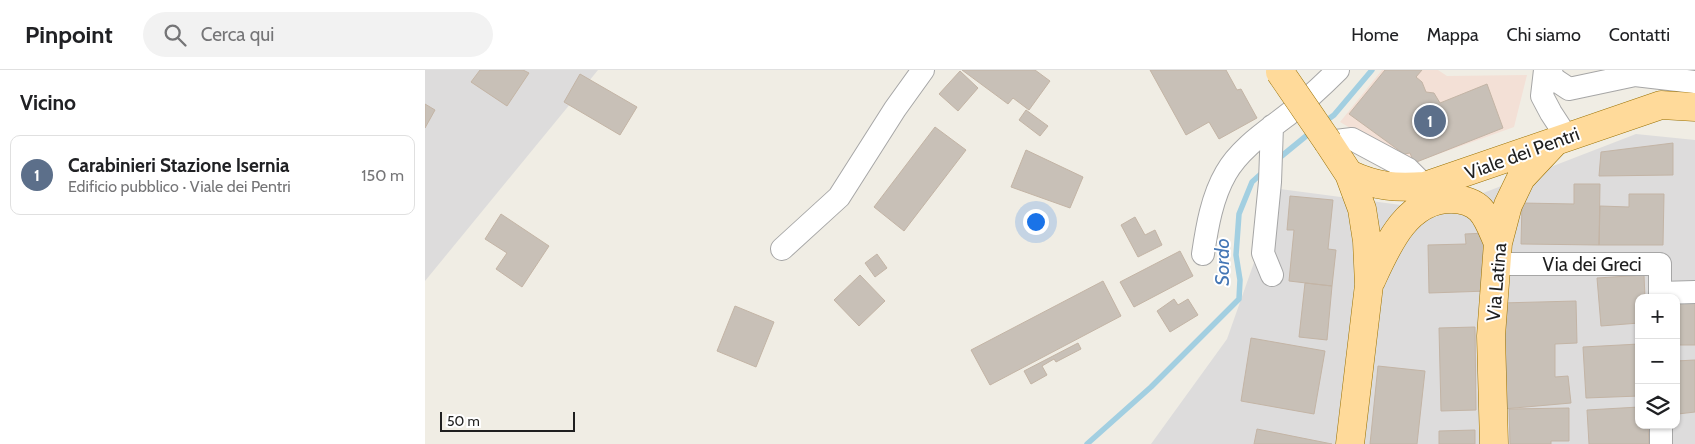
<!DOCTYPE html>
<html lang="it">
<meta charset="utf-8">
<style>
:root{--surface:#fff;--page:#f2f2f2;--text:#202124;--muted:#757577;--line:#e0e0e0;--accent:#1a73e8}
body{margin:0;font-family:Cabin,sans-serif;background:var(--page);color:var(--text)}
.controls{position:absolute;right:15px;bottom:15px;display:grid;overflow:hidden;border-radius:10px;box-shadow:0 1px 4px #0004}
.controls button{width:45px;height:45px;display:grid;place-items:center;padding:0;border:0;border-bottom:1px solid var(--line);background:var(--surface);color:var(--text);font:25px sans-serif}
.scale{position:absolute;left:15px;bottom:12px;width:135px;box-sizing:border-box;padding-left:5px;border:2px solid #1f1f1f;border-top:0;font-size:14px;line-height:18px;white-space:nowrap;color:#1f1f1f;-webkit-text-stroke:4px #fff;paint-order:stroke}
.you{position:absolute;left:610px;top:151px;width:18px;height:18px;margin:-12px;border:4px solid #fff;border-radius:50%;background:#1a73e8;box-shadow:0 0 0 8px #1a73e833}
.badge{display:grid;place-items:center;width:32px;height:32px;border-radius:50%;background:var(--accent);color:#fff;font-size:16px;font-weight:700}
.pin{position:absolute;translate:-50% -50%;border:2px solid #fff;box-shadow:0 1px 5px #0006}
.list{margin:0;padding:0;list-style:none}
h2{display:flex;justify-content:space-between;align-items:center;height:65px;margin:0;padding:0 20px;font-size:21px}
h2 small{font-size:16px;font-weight:400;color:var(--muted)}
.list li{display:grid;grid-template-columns:32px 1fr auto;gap:15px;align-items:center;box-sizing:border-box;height:80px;margin:0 10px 10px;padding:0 10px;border:1px solid var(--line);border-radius:10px}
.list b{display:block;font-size:19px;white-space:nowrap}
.list p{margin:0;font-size:16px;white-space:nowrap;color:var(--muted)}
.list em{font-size:16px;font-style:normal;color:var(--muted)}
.icon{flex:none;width:28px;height:28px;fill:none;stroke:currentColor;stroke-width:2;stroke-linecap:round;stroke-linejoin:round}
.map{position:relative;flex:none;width:1270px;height:374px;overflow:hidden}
header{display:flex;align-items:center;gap:30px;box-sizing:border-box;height:70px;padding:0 25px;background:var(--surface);border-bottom:1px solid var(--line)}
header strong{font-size:24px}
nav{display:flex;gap:28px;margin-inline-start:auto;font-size:18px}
.search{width:350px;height:45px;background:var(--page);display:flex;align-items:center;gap:12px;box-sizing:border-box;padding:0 18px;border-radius:28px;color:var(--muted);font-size:19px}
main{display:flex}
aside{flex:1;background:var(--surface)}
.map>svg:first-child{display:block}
</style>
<header>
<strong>Pinpoint</strong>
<div class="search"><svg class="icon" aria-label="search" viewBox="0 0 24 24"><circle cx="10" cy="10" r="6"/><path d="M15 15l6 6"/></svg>Cerca qui</div>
<nav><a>Home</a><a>Mappa</a><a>Chi siamo</a><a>Contatti</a></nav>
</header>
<main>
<aside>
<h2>Vicino<small></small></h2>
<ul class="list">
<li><span class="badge" style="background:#5c6f8a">1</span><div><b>Carabinieri Stazione Isernia</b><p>Edificio pubblico · Viale dei Pentri</p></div><em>150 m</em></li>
</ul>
</aside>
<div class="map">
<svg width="1270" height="374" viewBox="0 0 1270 374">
<rect width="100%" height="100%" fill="#f0ede4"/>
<path fill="#dddcdc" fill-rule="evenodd" d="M0 0H173L0 211Z
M1211 64 1270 70V374H726L802 269 855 119 1014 140ZM1214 228H1251V355H1214Z"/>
<path fill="#f3e0d6" d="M957 0H1013L1022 6 1102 5 1089 57 986 94 915 52Z"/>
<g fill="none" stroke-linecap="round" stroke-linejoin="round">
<path stroke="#a2cfe1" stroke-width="5.5" d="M898 53 909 45 947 0
M853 89 886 62
M662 374 726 317 814 229 815 210 811 185 814 144 827 112 838 102"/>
</g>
<path fill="#c8c0b7" stroke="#c3b4a5" d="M55 0H98L104 3 82 36 46 12Z
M537 0H610L625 11 604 40 588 28 583 34Z
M725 0H801L812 20 816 19 832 48 794 69 784 52 761 65Z
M960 0H997L991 7 997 12 1001 22 1009 23 1015 33 1062 14 1078 58 989 93 985 83 979 84 924 44Z
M535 1 553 18 533 41 514 24Z
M155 4 212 37 195 65 139 32Z
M0 34 10 40 0 58Z
M601 40 623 56 615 66 594 50Z
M510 57 541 80 479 161 449 137Z
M1248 73V105L1174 106 1176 82Z
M601 80 658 107 645 138 586 117Z
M1149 114H1175L1174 175 1096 174 1097 133 1149 134Z
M1204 124H1239L1238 175H1174L1175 136 1204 137Z
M865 126 908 130 903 179 911 180 907 216 864 211 869 160H862Z
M76 144 124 176 97 217 71 199 82 183 60 169Z
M710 147 720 165 730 160 737 175 713 187 696 155Z
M1062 163 1063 221 1004 223 1003 175 1041 174 1040 164Z
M755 181 768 206 709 237 695 212Z
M452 184 462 198 450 207 440 193Z
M435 205 460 231 434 256 409 230Z
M1219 205 1220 228H1214V253L1176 256 1172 208Z
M678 211 696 246 565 315 546 280Z
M880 213 907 216 902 270 874 267Z
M749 229 753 235 763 229 773 245 745 262 732 241Z
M1151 231 1152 273 1130 274V307L1143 306 1146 333 1078 339 1076 233Z
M1251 232H1270V275H1251Z
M310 236 349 252 331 297 292 281Z
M1050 257 1051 340 1016 341 1014 258Z
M826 268 900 281 889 344 816 331Z
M653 273 656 279 631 292 629 289 617 296 622 305 606 314 599 301Z
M1214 274V326L1161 328 1158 277Z
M1270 290V342L1253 344 1251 291Z
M953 296 1000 301 992 374H945Z
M1214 337V355H1223L1224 374H1164L1162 340Z
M1144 338V371H1126V374H1085L1084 339Z
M832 359 907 374H829Z
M1050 360V374H1014V361Z"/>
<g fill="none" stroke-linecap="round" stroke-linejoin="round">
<g stroke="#a6a6a6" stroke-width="24">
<path id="minor" d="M1120 0 1117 26 1126 43 1141 66
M1125 0 1129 9 1144 19 1210 5 1270 12
M903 72 927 69 983 99 1000 116
M357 179 414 127 470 39 498 0
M778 184C782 157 787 127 801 103 815 78 842 61 865 43 882 30 898 15 913 0
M1071 194H1235V228
M847 205 838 183 845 112 847 56
M1235 223 1270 222
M1236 355V374"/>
</g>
<g stroke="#997000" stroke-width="29">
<path id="major" d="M903 72 924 104 937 139 942 171 944 215 925 374
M924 104C952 117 970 118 1000 116L1236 35 1270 37
M946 211C962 176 982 128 1027 129 1058 130 1062 148 1073 173
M1069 374 1066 266 1073 173 1083 135 1096 108 1128 74"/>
</g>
<use href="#minor" stroke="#fff" stroke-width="22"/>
<use href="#major" stroke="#ffda9a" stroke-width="28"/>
<g stroke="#997000" stroke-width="29" stroke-linecap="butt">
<path id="major-bridge" d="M855 2 903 72"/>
</g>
<use href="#major-bridge" stroke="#ffda9a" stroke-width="28"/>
</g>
<g text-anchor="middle" stroke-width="4" stroke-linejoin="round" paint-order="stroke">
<g font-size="19" fill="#1f1f1f" stroke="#fff">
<text transform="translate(1097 83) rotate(-20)" y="7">Viale dei Pentri</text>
<text x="1167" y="201">Via dei Greci</text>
<text transform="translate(1071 212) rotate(-85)" y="7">Via Latina</text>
</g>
<g font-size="20" font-style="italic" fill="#4476b5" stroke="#fff">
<text transform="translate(797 192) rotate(-90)" y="7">Sordo</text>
</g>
</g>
</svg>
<div class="controls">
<button>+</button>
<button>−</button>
<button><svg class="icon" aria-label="layers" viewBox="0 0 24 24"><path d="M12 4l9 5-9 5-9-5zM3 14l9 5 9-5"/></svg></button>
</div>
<div class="scale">50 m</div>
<div class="you"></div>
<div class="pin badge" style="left:1005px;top:51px;background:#5c6f8a">1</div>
</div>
</main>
